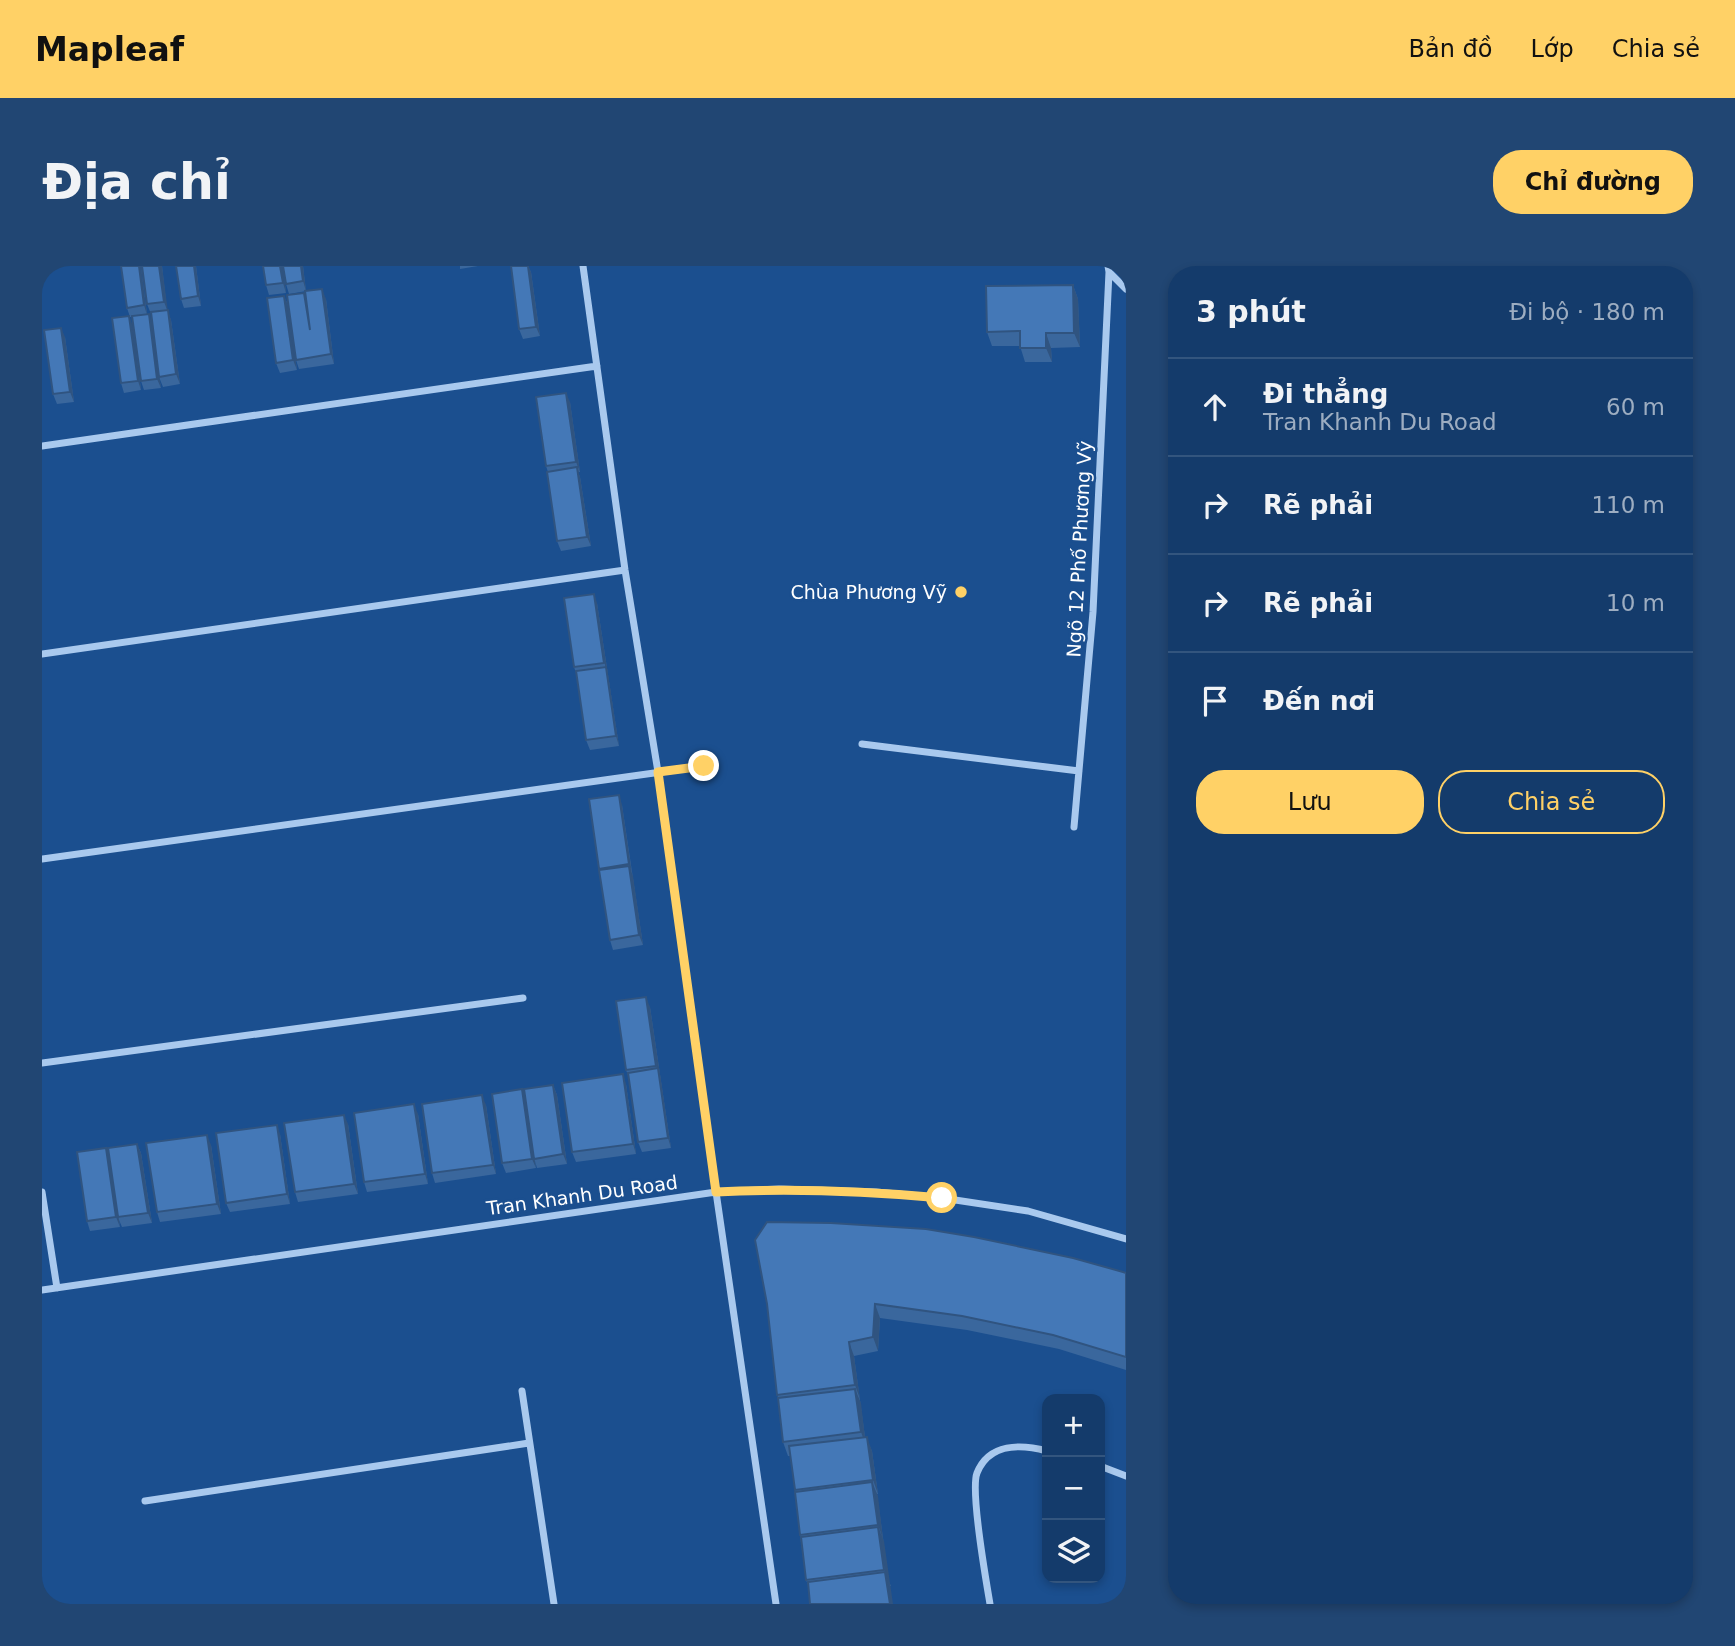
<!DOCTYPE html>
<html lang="vi">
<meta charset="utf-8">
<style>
:root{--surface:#143b6b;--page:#214673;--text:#f1f3f6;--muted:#9dadc1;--line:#33557e;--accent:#ffd166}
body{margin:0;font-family:"DejaVu Sans",sans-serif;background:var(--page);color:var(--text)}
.controls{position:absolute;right:21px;bottom:21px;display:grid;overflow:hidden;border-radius:14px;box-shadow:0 4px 10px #0003}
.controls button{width:63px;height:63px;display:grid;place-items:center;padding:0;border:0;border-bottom:2px solid var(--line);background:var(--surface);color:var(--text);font:35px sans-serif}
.stop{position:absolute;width:21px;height:21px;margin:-16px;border:5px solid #ffd166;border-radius:50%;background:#fff}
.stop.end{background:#ffd166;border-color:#fff;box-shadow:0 2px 7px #0008}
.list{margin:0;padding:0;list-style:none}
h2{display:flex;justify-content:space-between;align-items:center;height:91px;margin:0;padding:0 28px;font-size:30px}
h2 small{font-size:23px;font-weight:400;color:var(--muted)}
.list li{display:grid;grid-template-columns:46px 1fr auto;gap:21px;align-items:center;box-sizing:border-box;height:98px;padding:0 28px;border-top:2px solid var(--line)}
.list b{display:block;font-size:26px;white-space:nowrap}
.list p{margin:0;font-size:23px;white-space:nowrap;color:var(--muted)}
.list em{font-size:23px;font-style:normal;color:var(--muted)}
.actions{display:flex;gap:14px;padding:21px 28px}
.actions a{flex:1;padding:16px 0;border:2px solid var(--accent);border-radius:28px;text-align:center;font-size:24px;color:var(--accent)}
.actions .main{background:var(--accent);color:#111}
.icon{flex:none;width:38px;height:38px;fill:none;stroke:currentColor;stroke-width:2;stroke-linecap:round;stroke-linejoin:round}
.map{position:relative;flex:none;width:1084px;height:1338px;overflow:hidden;border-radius:28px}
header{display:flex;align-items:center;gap:42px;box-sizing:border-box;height:98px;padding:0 35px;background:var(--accent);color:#111}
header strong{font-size:33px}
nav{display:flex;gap:38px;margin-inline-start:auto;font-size:24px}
.intro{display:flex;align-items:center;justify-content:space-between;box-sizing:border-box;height:168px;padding:0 42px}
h1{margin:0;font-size:49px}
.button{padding:18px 32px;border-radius:28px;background:var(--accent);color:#111;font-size:24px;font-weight:700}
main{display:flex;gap:42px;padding:0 42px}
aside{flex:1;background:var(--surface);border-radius:28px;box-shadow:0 4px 10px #0003}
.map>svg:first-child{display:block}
</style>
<header>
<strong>Mapleaf</strong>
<nav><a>Bản đồ</a><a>Lớp</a><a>Chia sẻ</a></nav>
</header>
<div class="intro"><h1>Địa chỉ</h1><a class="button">Chỉ đường</a></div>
<main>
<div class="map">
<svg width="1084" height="1338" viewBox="0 0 1084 1338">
<rect width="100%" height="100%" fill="#1b4f8f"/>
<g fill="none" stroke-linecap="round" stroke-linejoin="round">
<path stroke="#a9c9ee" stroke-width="7" d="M541 0 583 304 616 506 674 926 734 1338
M1066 0 1067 6 1084 23
M0 180 555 100
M0 388 583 304
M820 478 1037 505
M1032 561 1051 346 1067 6
M0 593 662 500
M0 797 481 732
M0 926 15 1022
M0 1024 674 926 737 923 834 926 900 932 986 945 1084 973
M480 1125 512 1338
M1058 1200 1084 1210
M103 1235 487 1177
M948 1338C944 1314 928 1225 935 1207 947 1177 979 1178 1005 1185"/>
</g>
<path fill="#3a679d" d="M79 0H99L105 48 110 57 109 48 105 38 100 0H120L125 44 129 54 138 118 121 121 117 111 119 122 102 124 99 115 90 51H88L85 42Z
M154 0 159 40 142 42 139 33Z
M241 0 244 27 227 29 224 19Z
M261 0 264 25 247 28 244 18Z
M418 0H436L418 3Z
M486 0 489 6 498 70 481 73 477 63Z
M1031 19 1036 33 1038 81 1009 82 1010 96H983L978 80H950L945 66Z
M262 27 264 33H284L292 98 257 103 254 94Z
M242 30 246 39 255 104 238 107 234 97Z
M91 60 99 124 82 127 79 117Z
M23 71 32 136 15 138 11 128Z
M528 136 538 206H536L538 211 549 280 519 285 515 275 506 206 504 200Z
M555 337 577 480 548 484 544 474 534 407 532 401Z
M547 533 580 539 601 679 571 684 568 674Z
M608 741 629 882 600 886 596 876 587 812 584 804Z
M584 818 594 888 534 896 530 886Z
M511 819 515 829 525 898 495 902 493 895 494 902 464 907 460 897 483 832Z
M444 839 454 908 393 917 390 907Z
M376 848 386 918 325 926 322 916Z
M306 858 316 928 256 936 253 926Z
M238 868 248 938 188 946 184 937Z
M95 878 99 887 110 957 80 961 77 954 78 961 48 965 45 955 64 882 67 889Z
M169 879 179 948 118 956 115 946Z
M1084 1007V1104L1017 1083 925 1064 838 1052 836 1085 812 1090 823 1171 830 1185 836 1228H835L847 1316 849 1320 766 1319 764 1314 758 1269 749 1190H746L741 1176 725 1038Z"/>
<path fill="#305480" d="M97 0H99L105 49 102 39Z
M117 0H120L126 46 122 36Z
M152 0H154L159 40 156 30Z
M238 0H241L244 27 241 17Z
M259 0H261L264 25 261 15Z
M486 0 489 6 498 70 494 61Z
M1031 19 1036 33 1038 81 1032 67Z
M280 23 284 33 292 98 289 88Z
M242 30 246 39 255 104 251 94Z
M126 44 129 54 138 118 134 108Z
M107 48 110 57 119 122 115 113Z
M87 50 91 60 99 124 96 115Z
M19 62 23 71 32 136 28 126Z
M1004 67 1009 82 1010 96 1004 82Z
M524 127 528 136 538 206 534 196Z
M535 201 538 211 549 280 545 271Z
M552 328 555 337 577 480 574 470Z
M577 529 580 539 590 608 587 598Z
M587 600 591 610 601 679 597 669Z
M604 731 608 741 629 882 626 872Z
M581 808 584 818 594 888 591 878Z
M511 819 515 829 525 898 521 888Z
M480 823 483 833 494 902 490 893Z
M440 829 444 839 454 908 451 899Z
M372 838 376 848 386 918 383 908Z
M302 849 306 858 316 928 312 918Z
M235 859 238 868 248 938 245 928Z
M165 869 169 879 179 948 175 938Z
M95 878 99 887 110 957 106 947Z
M64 882 68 892 78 961 74 951Z
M833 1038 838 1052 836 1085 831 1071Z
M807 1076 812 1090 818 1133 813 1119Z
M813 1123 819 1137 824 1180 819 1166Z
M825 1171 830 1185 836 1228 831 1214Z
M830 1216 836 1230 841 1273 836 1259Z
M836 1261 842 1275 851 1338H848Z"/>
<path fill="#4478b7" stroke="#305480" stroke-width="2" d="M79 0H97L102 39 85 42Z
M100 0H117L122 36 105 38Z
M134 0H152L156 30 139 33Z
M221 0H238L241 17 224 19Z
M241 0H259L261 15 244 18Z
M469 0H486L494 61 477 63Z
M1031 19 1032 67H1004V82H978V65L945 66 944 20Z
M280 23 289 88 254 94 245 29 262 27 268 64 263 25Z
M242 30 251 94 234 97 225 32Z
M126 44 134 108 117 111 109 46Z
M107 48 115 113 99 115 90 50Z
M87 50 96 115 79 117 70 52Z
M19 62 28 126 11 128 2 64Z
M524 127 534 196 504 200 494 131Z
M535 201 545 271 515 275 505 206Z
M552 328 562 397 532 401 522 332Z
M564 401 574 470 544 474 534 405Z
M577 529 587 598 557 603 547 533Z
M587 600 597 669 568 674 557 604Z
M604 731 614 800 584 804 574 735Z
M616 802 626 872 596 876 586 807Z
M581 808 591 878 530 886 520 817Z
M511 819 521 888 492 893 482 823Z
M480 823 490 893 460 897 450 828Z
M440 829 451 899 390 907 380 838Z
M372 838 383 908 322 916 312 847Z
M302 849 312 918 253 926 242 857Z
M235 859 245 928 184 937 174 867Z
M165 869 175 938 115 946 104 877Z
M95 878 106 947 76 951 66 882Z
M64 882 74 951 45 955 35 886Z
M725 956 789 957 884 963 932 971 1031 992 1081 1006 1084 1007V1091L1011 1069 920 1050 833 1038 831 1071 807 1076 813 1119 735 1129 725 1038 713 974Z
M813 1123 819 1166 741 1176 736 1132Z
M825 1171 831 1214 753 1224 747 1180Z
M830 1216 836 1259 758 1269 753 1226Z
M836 1261 842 1304 764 1314 759 1271Z
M843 1306 848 1338H768L766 1316Z"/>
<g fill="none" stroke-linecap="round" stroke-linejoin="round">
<path stroke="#ffd166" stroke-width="9" d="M662 500 616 506 674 926C749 922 824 925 900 932"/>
</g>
<circle fill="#ffd166" stroke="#1b4f8f" stroke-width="2.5" cx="919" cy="326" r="7"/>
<g text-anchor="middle" stroke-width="5" stroke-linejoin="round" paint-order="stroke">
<g font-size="19" fill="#fff" stroke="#1b4f8f">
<text transform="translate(1037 283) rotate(-87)" y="7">Ngõ 12 Phố Phương Vỹ</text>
<text transform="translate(540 929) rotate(-8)" y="7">Tran Khanh Du Road</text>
</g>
<g font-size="19" fill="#fff" stroke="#1b4f8f" text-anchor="end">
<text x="905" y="333">Chùa Phương Vỹ</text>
</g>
</g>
</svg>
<div class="controls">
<button>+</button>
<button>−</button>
<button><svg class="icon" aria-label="layers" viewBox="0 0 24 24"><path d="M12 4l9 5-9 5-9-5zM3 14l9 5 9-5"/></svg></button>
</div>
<div class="stop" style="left:900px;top:932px"></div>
<div class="stop end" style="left:662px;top:500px"></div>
</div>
<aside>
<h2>3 phút<small>Đi bộ · 180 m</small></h2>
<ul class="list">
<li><svg class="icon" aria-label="ahead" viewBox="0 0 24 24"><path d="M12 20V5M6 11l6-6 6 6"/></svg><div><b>Đi thẳng</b><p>Tran Khanh Du Road</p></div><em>60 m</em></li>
<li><svg class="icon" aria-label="right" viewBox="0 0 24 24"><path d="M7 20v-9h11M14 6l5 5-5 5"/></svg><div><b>Rẽ phải</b></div><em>110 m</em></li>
<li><svg class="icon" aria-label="right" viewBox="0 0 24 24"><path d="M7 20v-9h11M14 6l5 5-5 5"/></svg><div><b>Rẽ phải</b></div><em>10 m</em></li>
<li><svg class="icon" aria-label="arrive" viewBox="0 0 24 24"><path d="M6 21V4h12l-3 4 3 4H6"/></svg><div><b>Đến nơi</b></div></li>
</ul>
<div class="actions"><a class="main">Lưu</a><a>Chia sẻ</a></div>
</aside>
</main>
